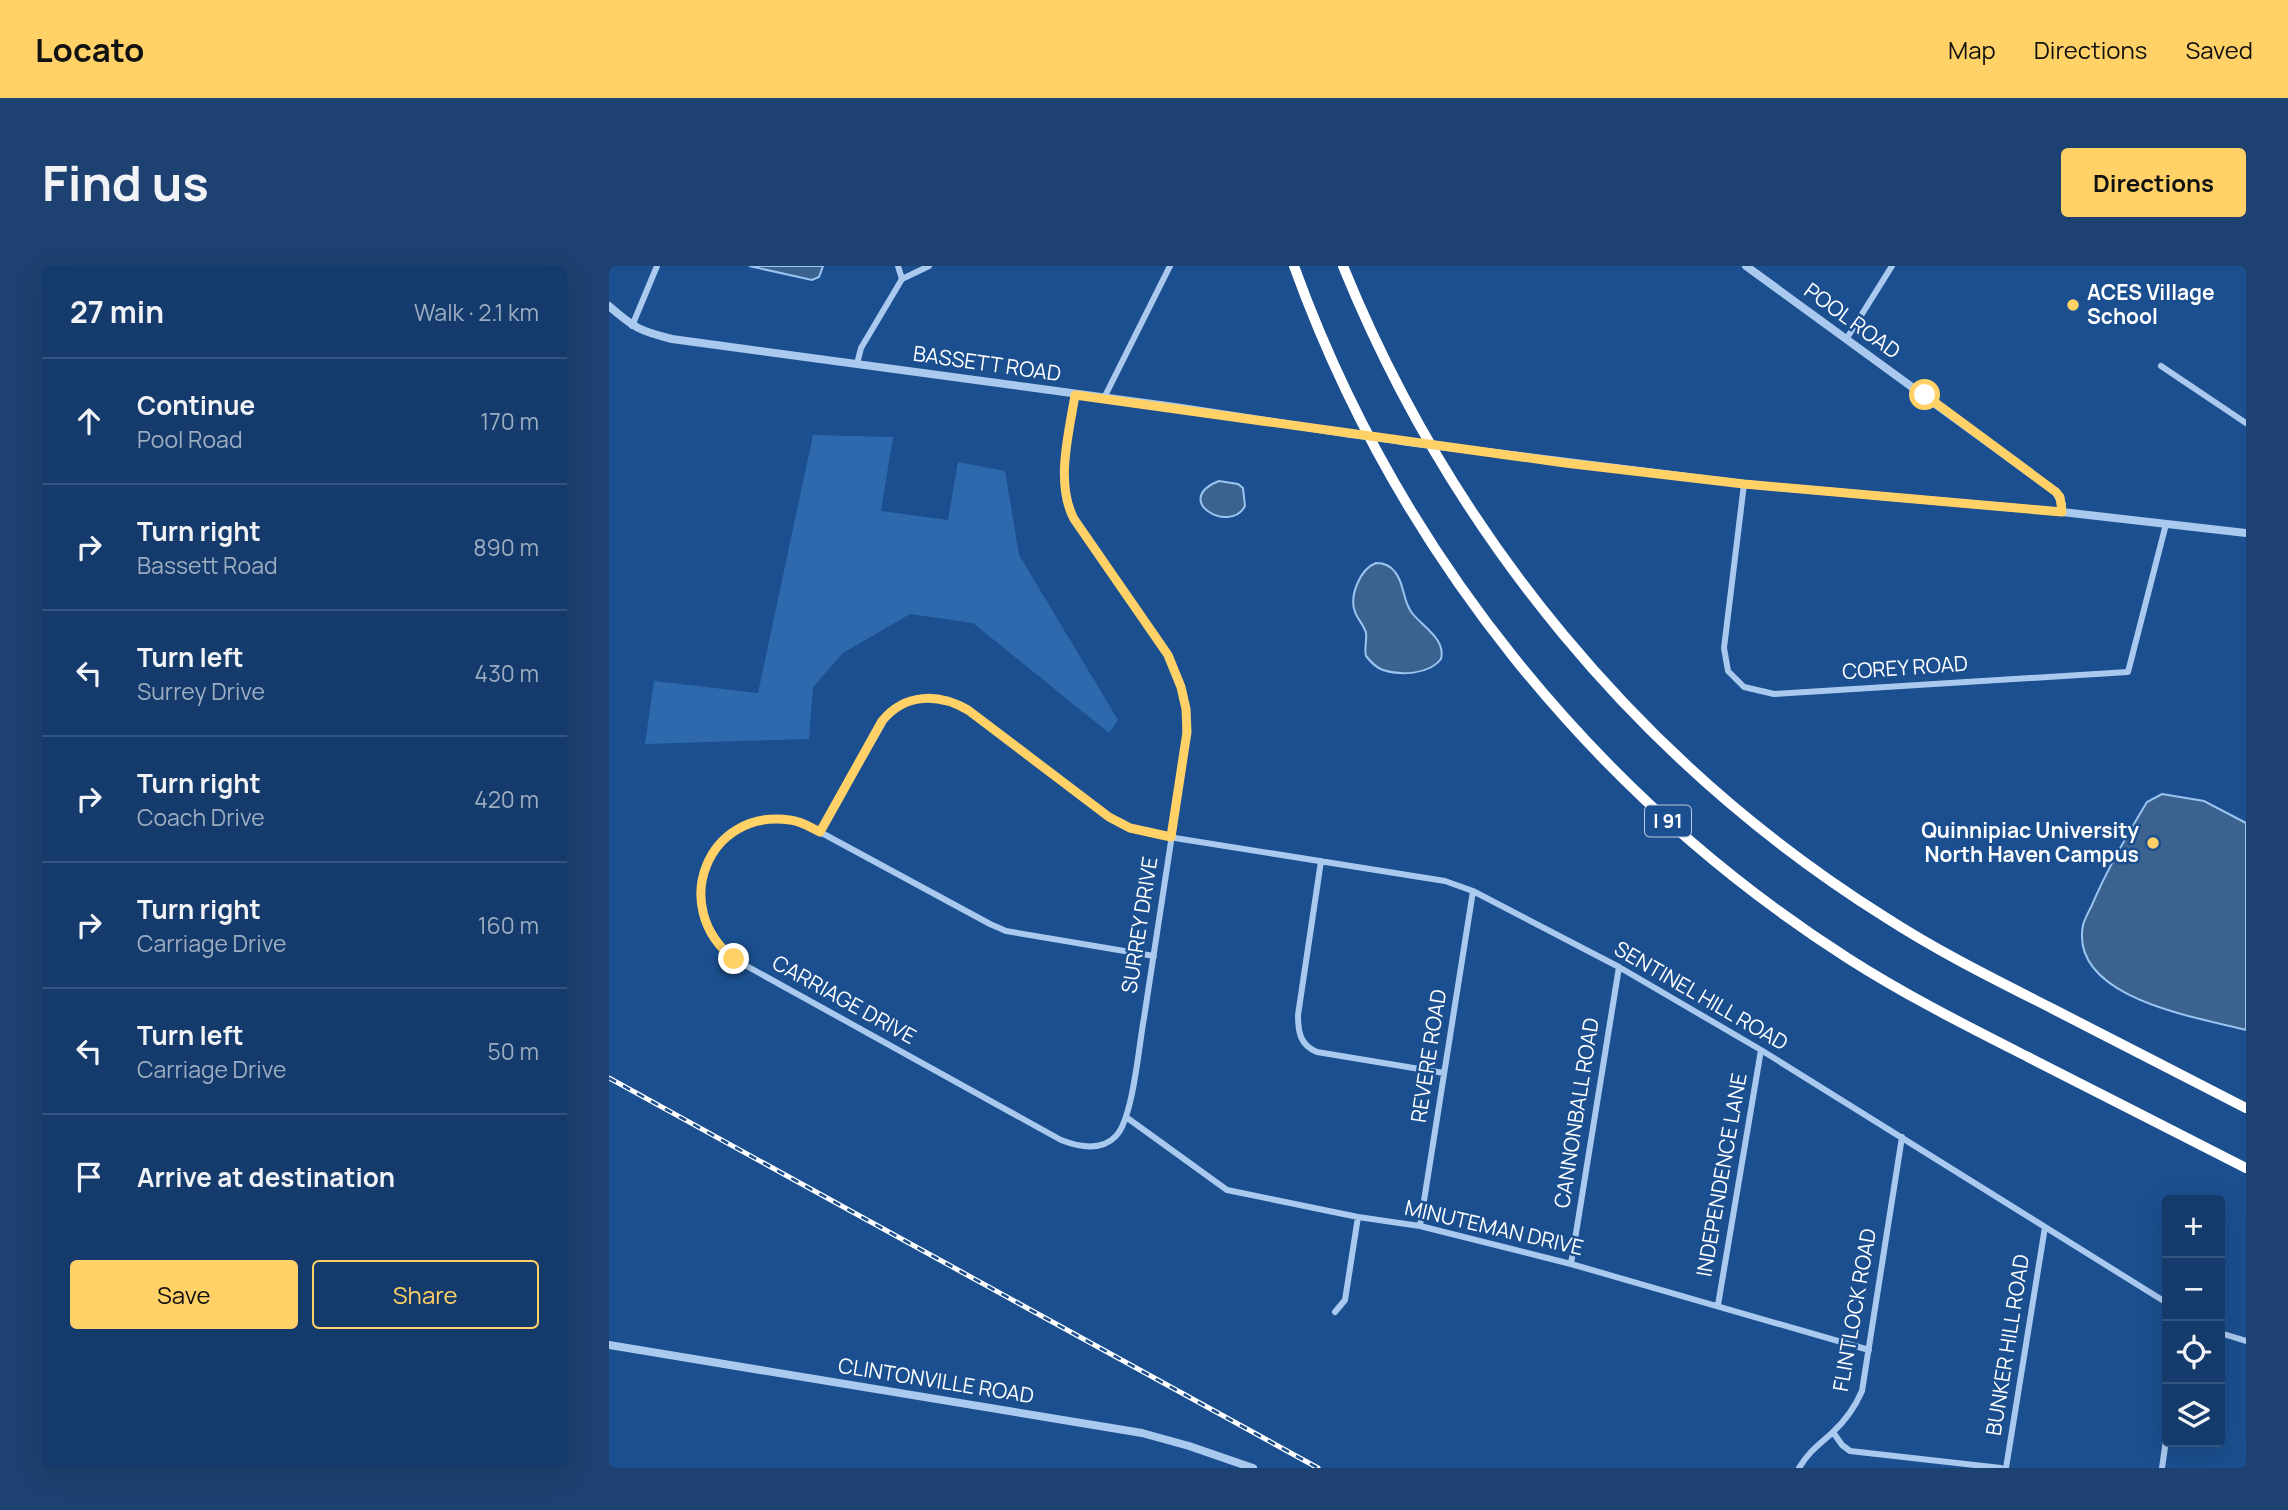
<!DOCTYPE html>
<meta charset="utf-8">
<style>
:root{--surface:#143b6b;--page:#1d4271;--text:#f1f3f6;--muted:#9dadc1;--line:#33557e;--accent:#ffd166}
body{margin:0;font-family:Manrope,sans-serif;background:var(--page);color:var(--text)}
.controls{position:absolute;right:21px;bottom:21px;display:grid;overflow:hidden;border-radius:7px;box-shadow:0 7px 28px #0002}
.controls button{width:63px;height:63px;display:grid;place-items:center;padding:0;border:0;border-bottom:2px solid var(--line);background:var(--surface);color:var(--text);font:35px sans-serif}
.stop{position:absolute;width:21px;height:21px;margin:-16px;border:5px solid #ffd166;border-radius:50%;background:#fff}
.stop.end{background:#ffd166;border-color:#fff;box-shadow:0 2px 7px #0008}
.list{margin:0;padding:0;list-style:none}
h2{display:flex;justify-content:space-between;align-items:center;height:91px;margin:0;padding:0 28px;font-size:30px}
h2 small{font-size:23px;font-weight:400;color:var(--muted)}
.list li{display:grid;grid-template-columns:46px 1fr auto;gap:21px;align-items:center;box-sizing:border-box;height:126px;padding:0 28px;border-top:2px solid var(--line)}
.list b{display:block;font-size:26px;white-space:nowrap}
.list p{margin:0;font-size:23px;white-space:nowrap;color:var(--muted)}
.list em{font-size:23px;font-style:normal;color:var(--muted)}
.actions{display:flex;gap:14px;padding:21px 28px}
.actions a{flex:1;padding:16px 0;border:2px solid var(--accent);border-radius:7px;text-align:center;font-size:24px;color:var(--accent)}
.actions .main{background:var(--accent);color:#111}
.icon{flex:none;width:38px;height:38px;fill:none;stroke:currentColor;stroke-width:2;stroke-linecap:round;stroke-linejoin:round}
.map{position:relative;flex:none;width:1637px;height:1202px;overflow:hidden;border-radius:7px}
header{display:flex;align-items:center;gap:42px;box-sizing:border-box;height:98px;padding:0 35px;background:var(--accent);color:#111}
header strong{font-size:33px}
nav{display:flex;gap:38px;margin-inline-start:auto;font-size:24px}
.intro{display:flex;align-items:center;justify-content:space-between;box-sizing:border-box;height:168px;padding:0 42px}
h1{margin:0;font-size:49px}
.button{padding:18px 32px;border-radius:7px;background:var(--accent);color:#111;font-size:24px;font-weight:700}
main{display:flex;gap:42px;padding:0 42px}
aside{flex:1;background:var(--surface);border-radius:7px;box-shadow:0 7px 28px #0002}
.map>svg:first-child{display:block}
</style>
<header>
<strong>Locato</strong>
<nav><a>Map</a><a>Directions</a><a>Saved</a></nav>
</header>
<div class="intro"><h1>Find us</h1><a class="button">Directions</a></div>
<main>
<aside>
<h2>27 min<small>Walk · 2.1 km</small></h2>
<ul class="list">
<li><svg class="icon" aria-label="ahead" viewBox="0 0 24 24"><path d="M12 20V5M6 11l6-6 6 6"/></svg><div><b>Continue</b><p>Pool Road</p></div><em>170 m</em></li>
<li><svg class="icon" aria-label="right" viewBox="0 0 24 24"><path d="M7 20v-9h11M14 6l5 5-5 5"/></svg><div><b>Turn right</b><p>Bassett Road</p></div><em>890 m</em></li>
<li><svg class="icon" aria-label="left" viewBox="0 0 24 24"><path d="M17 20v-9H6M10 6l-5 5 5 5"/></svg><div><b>Turn left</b><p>Surrey Drive</p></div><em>430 m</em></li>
<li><svg class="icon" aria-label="right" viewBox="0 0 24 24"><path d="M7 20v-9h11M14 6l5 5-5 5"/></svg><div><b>Turn right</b><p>Coach Drive</p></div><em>420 m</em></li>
<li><svg class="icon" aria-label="right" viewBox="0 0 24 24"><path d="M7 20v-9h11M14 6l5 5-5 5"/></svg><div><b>Turn right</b><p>Carriage Drive</p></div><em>160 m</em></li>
<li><svg class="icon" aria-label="left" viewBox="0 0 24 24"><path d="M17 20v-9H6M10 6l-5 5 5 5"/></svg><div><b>Turn left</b><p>Carriage Drive</p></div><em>50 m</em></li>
<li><svg class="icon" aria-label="arrive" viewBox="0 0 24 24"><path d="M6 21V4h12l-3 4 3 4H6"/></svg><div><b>Arrive at destination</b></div></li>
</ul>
<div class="actions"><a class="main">Save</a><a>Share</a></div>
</aside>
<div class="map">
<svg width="1637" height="1202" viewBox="0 0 1637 1202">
<rect width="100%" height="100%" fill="#1b4f8f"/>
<path fill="#2e69ad" d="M204 169 284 171 272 245 339 254 349 196 396 205 410 289 509 454 500 467 364 357 301 348 234 387 204 421 200 473 36 478 45 415 149 427Z"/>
<path fill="#3c6290" stroke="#9cc4f0" stroke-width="2" d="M140 0H214L210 11 203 14Z
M610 215 629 218 634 222 636 240C621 269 562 234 610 215Z
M767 297C775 297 781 299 786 306 796 318 793 334 803 347 814 361 837 373 832 393 821 408 792 410 774 404 767 402 762 396 757 390 755 382 758 375 757 367 755 359 749 354 746 346 740 330 751 303 767 297Z
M1553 528 1595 535 1637 557V764C1587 751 1460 732 1474 659 1476 652 1480 645 1483 639 1498 603 1518 569 1538 536Z"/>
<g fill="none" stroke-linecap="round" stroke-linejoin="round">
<path stroke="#a9c9ee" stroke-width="6" d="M293 13 320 0
M23 60 48 0
M1238 72 1283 0
M248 98 252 82 293 13 289 0
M1552 100 1637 157
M466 129C461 168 445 216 465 253L559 389 564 400 572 421 577 443 576 484C562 573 549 663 535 752 530 778 524 853 507 870 492 886 470 881 452 874L125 693C60 642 99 542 181 554 192 556 201 561 211 566L381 658 397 665 545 690
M495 132 561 0
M1135 218 1115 382 1119 405 1135 421 1165 428 1519 406 1557 258
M211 566 279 448C303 426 333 429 359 444L500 551 521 562 547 569 836 615 864 625 1010 701 1152 784 1558 1037
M712 595 689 749C689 766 691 779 708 786L835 807
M517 851 618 924 749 951 811 960 962 998 1260 1084
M811 960 864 625
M962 998 1010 701
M1109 1039 1152 784
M726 1046 736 1034 749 951
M1611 1067 1637 1075
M1224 1166 1233 1179 1241 1185 1392 1202
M1190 1202C1200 1185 1210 1179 1224 1166 1237 1154 1246 1141 1253 1125L1293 871
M1397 1202 1436 961
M1553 1202 1558 1167"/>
<path stroke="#a9c9ee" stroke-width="8" d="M1137 0 1447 226 1453 238V246
M0 40C25 62 31 65 63 73L566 141 742 168
M781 173 799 176
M838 181 1135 218 1453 246 1637 267
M0 1079 533 1167 580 1180 644 1202"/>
<path stroke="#fff" stroke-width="10" d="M685 0C788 285 985 530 1240 693 1298 730 1358 760 1419 791 1492 828 1564 865 1637 902
M734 0C843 268 1031 497 1276 651 1330 686 1387 714 1444 743 1508 776 1573 809 1637 842"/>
<g stroke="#fff" stroke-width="5">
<path id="rail" d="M0 812 709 1202"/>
</g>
<use href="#rail" stroke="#1b4f8f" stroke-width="2.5" stroke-dasharray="8" stroke-linecap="butt"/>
<path stroke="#a9c9ee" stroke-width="8" d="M742 168 781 173
M799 176 838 181"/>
</g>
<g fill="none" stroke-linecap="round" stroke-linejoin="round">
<path stroke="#ffd166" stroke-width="9" d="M125 693C59 641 99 542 181 554 192 555 201 561 211 566L273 455C296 427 329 427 359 444L500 551 521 562 562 571 578 466 577 443 572 421 559 389 465 253C446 217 460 167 466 129L956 197 1135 218 1453 246 1451 231 1447 226 1316 129"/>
</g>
<g fill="#ffd166" stroke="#1b4f8f" stroke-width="2.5">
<circle cx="1464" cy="39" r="7"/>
<circle cx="1544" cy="577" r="7"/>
</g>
<g text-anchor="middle" stroke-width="5" stroke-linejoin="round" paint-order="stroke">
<rect fill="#1b4f8f" stroke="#bbcadd" stroke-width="2" x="1036" y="539.5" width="46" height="31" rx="5"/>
<g font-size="19" font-weight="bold" fill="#fff">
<text x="1059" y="562">I 91</text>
</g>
<g font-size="21" font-weight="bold" fill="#fff" stroke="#1b4f8f" text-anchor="start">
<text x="1478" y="34">ACES Village<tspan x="1478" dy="24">School</tspan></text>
<text x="1530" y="572" text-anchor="end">Quinnipiac University<tspan x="1530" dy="24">North Haven Campus</tspan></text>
</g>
<g font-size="21" fill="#fff" stroke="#1b4f8f">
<text transform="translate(1243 55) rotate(36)" y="7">POOL ROAD</text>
<text transform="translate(378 98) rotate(8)" y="7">BASSETT ROAD</text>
<text transform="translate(1296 402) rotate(-4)" y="7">COREY ROAD</text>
<text transform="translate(531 659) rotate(-81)" y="7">SURREY DRIVE</text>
<text transform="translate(1092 730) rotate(30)" y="7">SENTINEL HILL ROAD</text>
<text transform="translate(235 734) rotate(29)" y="7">CARRIAGE DRIVE</text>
<text transform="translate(820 790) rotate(-81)" y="7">REVERE ROAD</text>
<text transform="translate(968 847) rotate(-81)" y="7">CANNONBALL ROAD</text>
<text transform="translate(1113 909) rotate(-80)" y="7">INDEPENDENCE LANE</text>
<text transform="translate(885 962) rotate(13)" y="7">MINUTEMAN DRIVE</text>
<text transform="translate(1246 1044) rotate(-80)" y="7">FLINTLOCK ROAD</text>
<text transform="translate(1399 1079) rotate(-81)" y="7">BUNKER HILL ROAD</text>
<text transform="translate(327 1115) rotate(9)" y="7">CLINTONVILLE ROAD</text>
</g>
</g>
</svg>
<div class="controls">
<button>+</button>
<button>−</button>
<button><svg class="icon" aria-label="locate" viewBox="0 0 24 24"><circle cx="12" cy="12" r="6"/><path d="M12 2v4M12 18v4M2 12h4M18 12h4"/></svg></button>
<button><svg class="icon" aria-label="layers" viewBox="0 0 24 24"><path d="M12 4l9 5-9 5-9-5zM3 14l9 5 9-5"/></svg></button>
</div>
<div class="stop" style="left:1316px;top:129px"></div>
<div class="stop end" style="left:125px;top:693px"></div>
</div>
</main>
